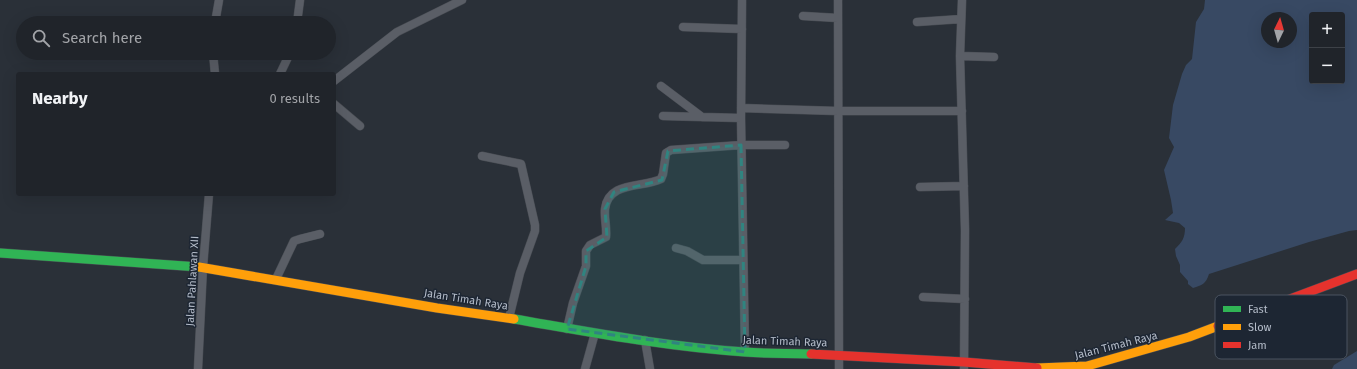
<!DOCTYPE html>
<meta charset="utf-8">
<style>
:root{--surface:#20242a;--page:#282c32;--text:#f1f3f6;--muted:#a2a4a8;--line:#3d4147}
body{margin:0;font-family:"Fira Sans",sans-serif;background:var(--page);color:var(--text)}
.controls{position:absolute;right:12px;top:12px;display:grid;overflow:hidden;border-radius:4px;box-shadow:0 4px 16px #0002}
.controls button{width:36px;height:36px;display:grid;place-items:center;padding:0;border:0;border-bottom:1px solid var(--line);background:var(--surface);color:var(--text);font:20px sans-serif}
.compass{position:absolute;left:1261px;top:12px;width:36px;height:36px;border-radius:50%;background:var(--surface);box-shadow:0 4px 16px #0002;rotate:5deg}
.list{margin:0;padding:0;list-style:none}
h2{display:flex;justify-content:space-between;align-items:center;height:52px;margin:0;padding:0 16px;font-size:17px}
h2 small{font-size:13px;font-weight:400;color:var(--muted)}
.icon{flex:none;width:22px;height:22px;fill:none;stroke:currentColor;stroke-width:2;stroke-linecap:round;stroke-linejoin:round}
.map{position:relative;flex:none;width:1357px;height:369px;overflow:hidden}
.search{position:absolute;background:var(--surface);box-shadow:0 4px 16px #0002;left:16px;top:16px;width:320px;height:44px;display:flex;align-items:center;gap:10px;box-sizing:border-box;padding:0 14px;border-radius:22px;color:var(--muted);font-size:15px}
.panel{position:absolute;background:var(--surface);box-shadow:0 4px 16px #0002;left:16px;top:72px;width:320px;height:124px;border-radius:4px}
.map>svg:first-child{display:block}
</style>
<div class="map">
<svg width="1357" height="369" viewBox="0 0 1357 369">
<rect width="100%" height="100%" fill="#2a3038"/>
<path fill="#384963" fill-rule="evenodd" d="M1205 0H1357V230L1349 231 1309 242 1209 274C1206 284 1202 285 1193 288L1188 284V281L1180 272V265L1176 256 1175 249C1182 242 1185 238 1185 228L1179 223 1165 220 1173 213 1171 200 1164 170 1174 147 1169 138 1173 105 1182 74 1186 65 1192 59 1196 22 1204 9ZM1312 15H1342V81H1312ZM1267 18H1291V42H1267Z
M1357 351V369H1332L1334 365Z"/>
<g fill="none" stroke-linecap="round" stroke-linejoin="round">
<g stroke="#484c53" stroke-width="9">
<path id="street" d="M742 0 741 118 745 352
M838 0 839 369
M962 0 960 56 965 230 964 369
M803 16 838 18
M917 22 961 19
M215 23 219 0
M297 23 300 0
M683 27 742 29
M213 53 215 74
M960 56 994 57
M280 74 290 53
M334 81 397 32 462 0
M661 86 702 117
M334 104 360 126
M741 108 838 111H962
M663 116 741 118
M482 156 521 164 535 225V231L520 273 509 318
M920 187 964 186
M676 248 687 251 703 260H743
M276 279 294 241 300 239 320 234
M923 297 965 299
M567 329 573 303 586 266V251L590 245 606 237C607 227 604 218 605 209 608 181 643 188 661 179L663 174 666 153 671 150 741 145H785
M645 340 650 369
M198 369 203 267 209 194
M585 369 595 333"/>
</g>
<g stroke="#484c53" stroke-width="10">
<path id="fast" d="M0 253 199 267
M514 319C590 332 667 347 745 352 767 354 789 353 811 354"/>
</g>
<g stroke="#484c53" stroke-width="10">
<path id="slow" d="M199 267 437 308 514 319
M1037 368 1087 366 1189 337 1218 326"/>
</g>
<g stroke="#484c53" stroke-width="10">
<path id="jam" d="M1218 326 1357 274
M811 354 964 362 1037 368"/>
</g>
<use href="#street" stroke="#5a5e66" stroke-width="8"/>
<use href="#fast" stroke="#30b455" stroke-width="9"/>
<use href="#slow" stroke="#ff9f0a" stroke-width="9"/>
<use href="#jam" stroke="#e5322d" stroke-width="9"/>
</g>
<path fill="#308480" fill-opacity="0.2" stroke="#308480" stroke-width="3" stroke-dasharray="8 5" stroke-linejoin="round" d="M741 145 745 352 567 329 586 266V251L607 237 605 209 614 192 662 180 668 151Z"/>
<g text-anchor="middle" stroke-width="3" stroke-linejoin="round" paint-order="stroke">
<g font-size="11" fill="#b4bcc9" stroke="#1d2633">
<text transform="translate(192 281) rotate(-87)" y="4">Jalan Pahlawan XII</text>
<text transform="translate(466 299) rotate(9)" y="4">Jalan Timah Raya</text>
<text transform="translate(785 341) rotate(2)" y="4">Jalan Timah Raya</text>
<text transform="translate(1116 345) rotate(-14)" y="4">Jalan Timah Raya</text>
</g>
</g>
<rect x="1215" y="295" width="132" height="64" rx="6" fill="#1d2633" stroke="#4a5360" stroke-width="1"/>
<rect x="1223" y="306" width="18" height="6" fill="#30b455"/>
<rect x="1223" y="324" width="18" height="6" fill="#ff9f0a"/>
<rect x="1223" y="342" width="18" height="6" fill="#e5322d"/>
<g font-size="11" fill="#b4bcc9">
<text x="1248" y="313">Fast</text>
<text x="1248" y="331">Slow</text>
<text x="1248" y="349">Jam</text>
</g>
</svg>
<div class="controls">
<button>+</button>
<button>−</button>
</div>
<svg class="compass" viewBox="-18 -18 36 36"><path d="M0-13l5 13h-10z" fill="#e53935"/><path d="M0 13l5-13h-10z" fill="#a2a4a8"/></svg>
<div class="search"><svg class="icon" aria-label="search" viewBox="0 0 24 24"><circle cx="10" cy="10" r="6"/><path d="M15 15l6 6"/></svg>Search here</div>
<section class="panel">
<h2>Nearby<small>0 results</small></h2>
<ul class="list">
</ul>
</section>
</div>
